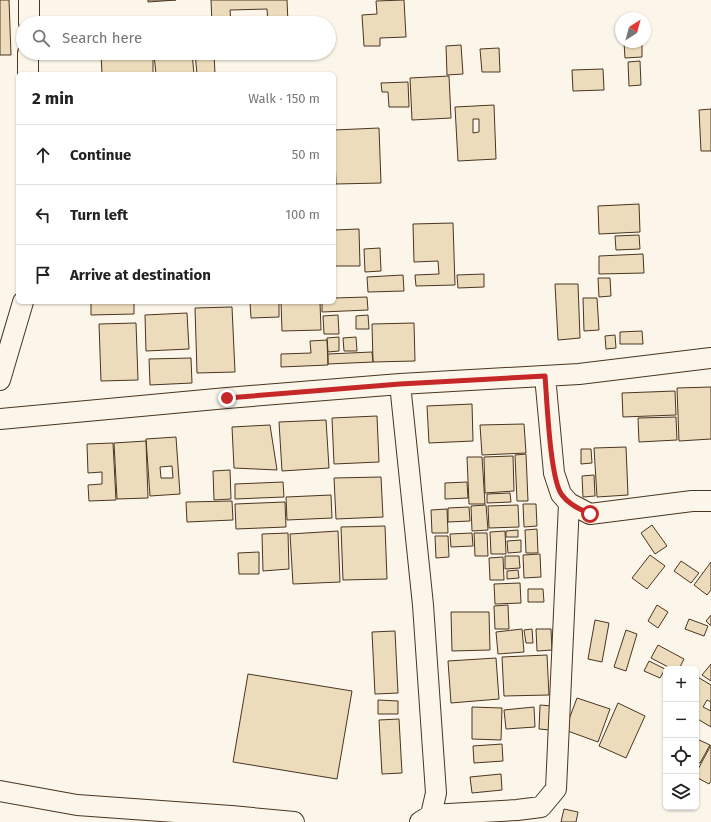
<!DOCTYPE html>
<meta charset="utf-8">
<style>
:root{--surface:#fff;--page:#f6f6f6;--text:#222;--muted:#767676;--line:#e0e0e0}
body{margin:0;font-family:"Fira Sans",sans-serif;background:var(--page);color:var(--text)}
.controls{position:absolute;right:12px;bottom:12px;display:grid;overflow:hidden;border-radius:6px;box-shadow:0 1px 3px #0004}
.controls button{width:36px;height:36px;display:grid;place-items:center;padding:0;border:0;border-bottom:1px solid var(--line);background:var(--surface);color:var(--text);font:20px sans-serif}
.compass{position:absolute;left:615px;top:12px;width:36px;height:36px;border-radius:50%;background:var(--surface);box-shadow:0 1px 3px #0004;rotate:36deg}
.stop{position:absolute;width:12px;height:12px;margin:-9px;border:3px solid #c62828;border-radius:50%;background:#fff}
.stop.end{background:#c62828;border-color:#fff;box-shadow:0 1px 4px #0008}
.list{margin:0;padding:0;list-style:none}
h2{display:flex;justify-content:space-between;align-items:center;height:52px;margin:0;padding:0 16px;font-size:17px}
h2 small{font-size:13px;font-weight:400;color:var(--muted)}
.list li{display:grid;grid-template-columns:26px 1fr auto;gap:12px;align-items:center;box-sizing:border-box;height:60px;padding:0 16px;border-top:1px solid var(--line)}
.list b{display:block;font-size:15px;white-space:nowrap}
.list em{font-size:13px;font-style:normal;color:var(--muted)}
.icon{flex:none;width:22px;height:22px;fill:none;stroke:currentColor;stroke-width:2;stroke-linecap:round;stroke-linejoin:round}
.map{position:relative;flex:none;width:711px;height:822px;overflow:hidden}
.search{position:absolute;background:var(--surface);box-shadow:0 1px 3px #0004;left:16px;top:16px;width:320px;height:44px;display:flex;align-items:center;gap:10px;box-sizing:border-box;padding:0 14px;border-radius:22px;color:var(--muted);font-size:15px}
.panel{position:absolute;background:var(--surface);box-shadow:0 1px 3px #0004;left:16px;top:72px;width:320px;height:232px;border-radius:6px}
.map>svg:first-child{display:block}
</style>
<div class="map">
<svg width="711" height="822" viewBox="0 0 711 822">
<rect width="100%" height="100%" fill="#fbf6e9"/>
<path fill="#ecdcbc" stroke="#4a3520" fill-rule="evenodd" d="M0 0H9L11 55H0Z
M148 0H176L148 2Z
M211 0H287L288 23H268L267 9 230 10 231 23H212Z
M404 0 406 37 380 38V46H364L362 15 377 14 376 1Z
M641 15V18H623V16Z
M624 42H642V57L625 58Z
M461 45 463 74 447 75 446 46Z
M499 48 500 72H482L480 49Z
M101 53H153V74H102Z
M192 53 194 74H156L154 55Z
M195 53H214L215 74H197Z
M640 61 641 85 629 86 628 62Z
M603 69 604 90 573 91 572 70Z
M449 76 451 118 412 120 410 78Z
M408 82 409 107H389L388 92H382L381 83Z
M494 105 496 159 458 161 455 107ZM473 119H479V132L473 133Z
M711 109V151H701L699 110Z
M379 128 381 183 336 184 334 130Z
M639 204 640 232 599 234 598 206Z
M453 223 455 285 416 286 415 275 439 274 438 261 414 262 413 224Z
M359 229 360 266H334V230Z
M639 235 640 249 616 250 615 236Z
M380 248 381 271 365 272 364 249Z
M643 254 644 273 599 274V256Z
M484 274V287L458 288 457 275Z
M403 275 404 291 368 292 367 277Z
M598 278H610L611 296 599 297Z
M555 284H578L580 338 558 340Z
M367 297 368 310 322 312V302H334V298Z
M583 298H597L599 330 584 331Z
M91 302H134V314L91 315Z
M250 302H279V317L251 318Z
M281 302H320L321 330 282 331Z
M232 307 235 372 197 373 195 308Z
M187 313 189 349 146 351 145 315Z
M338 315 339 334H324L323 316Z
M368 315 369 329H356V316Z
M136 323 138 380 101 381 99 324Z
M414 323 415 361 373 362 372 324Z
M642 331 643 344H620V332Z
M615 335 616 348 606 349 605 336Z
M339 337V351L328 352 327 338Z
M356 337 357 351H344L343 338Z
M327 340 328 365 281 367V354L311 353 310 341Z
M372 352 373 362 328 364V354Z
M191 358 192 383 150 385 149 359Z
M711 387V439L679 441 677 388Z
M675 391 676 415 623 417 622 393Z
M472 404 473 441 429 443 427 406Z
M377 416 379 462 334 464 332 418Z
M676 417 677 440 639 442 638 418Z
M326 420 329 468 282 471 279 422Z
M524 424 526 453 482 455 480 425Z
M270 425 277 470 234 468 232 427Z
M176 437 180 494 150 496 146 439ZM172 466 173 478H161L160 467Z
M146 441 148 498 117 499 114 443Z
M113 443 116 500 89 501 88 485 102 484V472L88 473 87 444Z
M626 447 628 495 597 497 594 448Z
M581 449H591L592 463 581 464Z
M526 454 528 501H517L515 455Z
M513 456 514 491 485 493 484 457Z
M467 457H482L485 504H469Z
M230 470 231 499 214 500 213 471Z
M594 475 595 496 583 497 582 476Z
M381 477 383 517 336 519 334 478Z
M283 482 284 497 235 499V484Z
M467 482 468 498 445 499V483Z
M510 493 511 502 487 503V494Z
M331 495 332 518 287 520 286 497Z
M232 501 233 520 187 522 186 502Z
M285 502 286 527 236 529 235 504Z
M523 504H536L537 526 524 527Z
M486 505 488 530 472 531 471 506Z
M518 505 519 527 489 528 488 506Z
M469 507 470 521 448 522V508Z
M447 509 448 533H432L431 510Z
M652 525 667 546 655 554 641 533Z
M385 526 387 579 343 580 341 527Z
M537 529 538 553H526L525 530Z
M518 530V537H506V531Z
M338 531 340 582 293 584 290 534Z
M505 531 506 554H491L490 532Z
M288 533 289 569 263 571 262 534Z
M472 533 473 546 451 547 450 534Z
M474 533H487L488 556H475Z
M435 536H448L449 557 436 558Z
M521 540V552L508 553 507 541Z
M259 552V574H239L238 553Z
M540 554 541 577 524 578 523 555Z
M650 555 665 566 647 589 632 578Z
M505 556H519L520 568 505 569Z
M503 557 504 580H490L489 558Z
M681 561 699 573 691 583 674 571Z
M711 562V590L707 595 694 585Z
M518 570 519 578 507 579V571Z
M520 583 521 603 495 604 494 584Z
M528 589H543L544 602H528Z
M508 605 509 629H495L494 606Z
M657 605 668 612 658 628 648 621Z
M451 612H489L490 650 452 651Z
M711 615V626L706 621Z
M689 619 708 626 704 636 685 629Z
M595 620 609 623 602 662 588 659Z
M522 629 524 652 498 654 496 632Z
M532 629 533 643H526L524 630Z
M536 629H551L552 650 537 651Z
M626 630 637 634 626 671 614 667Z
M395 631 398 693 375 694 372 632Z
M658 645 684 659 679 669H672L651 658Z
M547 655 549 695 504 696 502 657Z
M496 658 499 699 451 703 448 661Z
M649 661 665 669 660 678 644 671Z
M711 664V681L702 675Z
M248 674 352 691 337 779 233 762Z
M696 676 711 685V727L696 718Z
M577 698 610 709 598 742 565 730Z
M378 700 398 701V714H378Z
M707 700 711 702V711L703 707Z
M618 703 645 716 626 758 599 746Z
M540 705 552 706 550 730 539 729Z
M472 707 502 708 501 740 472 739Z
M534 707 535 727 506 729 504 710Z
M399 719 402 773 382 774 379 720Z
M697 739 710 745 700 763 696 761Z
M502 744 503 761 474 763 473 746Z
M711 745V781L709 784 696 777V773Z
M501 774 502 790 472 793 470 777Z
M564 809 578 812 576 822H561Z"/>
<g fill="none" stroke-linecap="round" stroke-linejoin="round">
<g stroke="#4a3520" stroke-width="22">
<path id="street" d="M29 23V0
M28 74V53
M545 376 554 473 561 494 569 503 590 514 692 501H711
M0 380 23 302
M400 384 423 605 436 793 431 815
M0 419 227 398 400 384 579 374 711 358
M0 791 77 805 231 816 294 822
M420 822 431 815 517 810 541 807 556 789 569 503"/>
</g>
<use href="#street" stroke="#fbf6e9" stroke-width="20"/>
</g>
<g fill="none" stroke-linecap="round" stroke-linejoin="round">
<path stroke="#c62828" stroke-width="5" d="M227 398 400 384 545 376C547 400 550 480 562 495 569 505 580 509 590 514"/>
</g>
</svg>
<div class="controls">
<button>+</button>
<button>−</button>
<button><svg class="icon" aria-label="locate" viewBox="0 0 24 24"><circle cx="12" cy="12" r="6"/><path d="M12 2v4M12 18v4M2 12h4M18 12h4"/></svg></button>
<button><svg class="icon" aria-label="layers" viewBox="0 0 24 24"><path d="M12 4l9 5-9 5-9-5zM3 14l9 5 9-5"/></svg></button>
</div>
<svg class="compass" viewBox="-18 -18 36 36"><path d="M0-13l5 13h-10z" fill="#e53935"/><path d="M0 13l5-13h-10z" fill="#767676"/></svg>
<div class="stop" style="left:590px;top:514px"></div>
<div class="stop end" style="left:227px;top:398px"></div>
<div class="search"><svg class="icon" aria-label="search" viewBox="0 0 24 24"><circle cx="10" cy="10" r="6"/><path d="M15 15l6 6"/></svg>Search here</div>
<section class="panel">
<h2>2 min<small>Walk · 150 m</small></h2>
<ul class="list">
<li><svg class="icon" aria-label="ahead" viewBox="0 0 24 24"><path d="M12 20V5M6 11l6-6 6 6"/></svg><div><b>Continue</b></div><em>50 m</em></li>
<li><svg class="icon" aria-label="left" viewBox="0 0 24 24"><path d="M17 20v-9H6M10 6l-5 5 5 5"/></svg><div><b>Turn left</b></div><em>100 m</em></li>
<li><svg class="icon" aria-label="arrive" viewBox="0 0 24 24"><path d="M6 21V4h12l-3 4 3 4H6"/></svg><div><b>Arrive at destination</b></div></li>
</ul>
</section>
</div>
